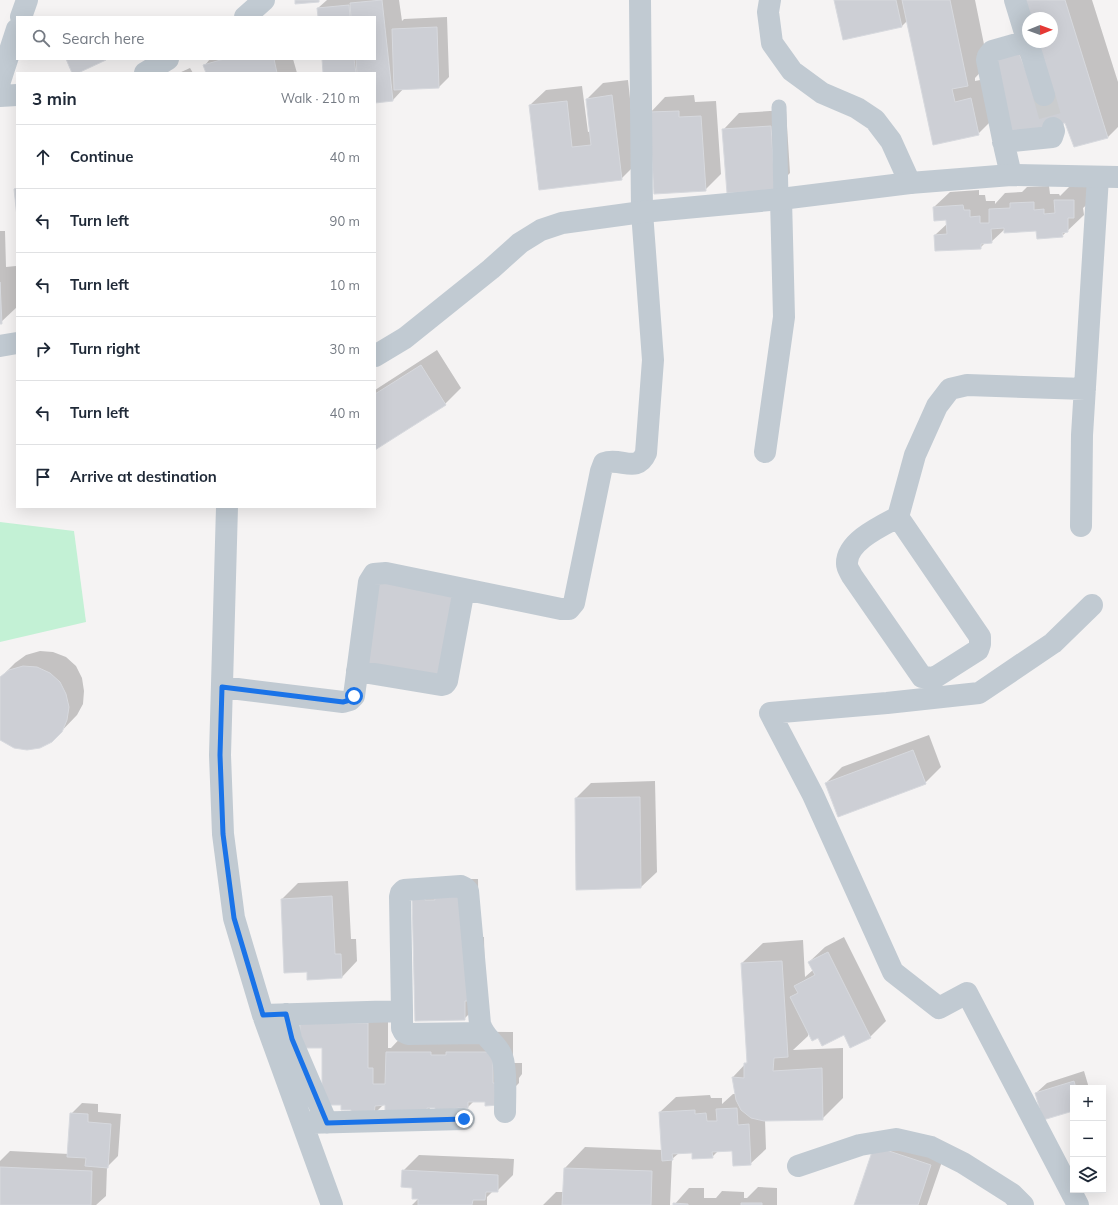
<!DOCTYPE html>
<meta charset="utf-8">
<style>
:root{--surface:#fff;--page:#f2f2f3;--text:#1f2937;--muted:#747a83;--line:#e0e1e3}
body{margin:0;font-family:Mulish,sans-serif;background:var(--page);color:var(--text)}
.controls{position:absolute;right:12px;bottom:12px;display:grid;overflow:hidden;border-radius:0px;box-shadow:0 4px 16px #0002}
.controls button{width:36px;height:36px;display:grid;place-items:center;padding:0;border:0;border-bottom:1px solid var(--line);background:var(--surface);color:var(--text);font:20px sans-serif}
.compass{position:absolute;left:1022px;top:12px;width:36px;height:36px;border-radius:50%;background:var(--surface);box-shadow:0 4px 16px #0002;rotate:89deg}
.stop{position:absolute;width:12px;height:12px;margin:-9px;border:3px solid #1a73e8;border-radius:50%;background:#fff}
.stop.end{background:#1a73e8;border-color:#fff;box-shadow:0 1px 4px #0008}
.list{margin:0;padding:0;list-style:none}
h2{display:flex;justify-content:space-between;align-items:center;height:52px;margin:0;padding:0 16px;font-size:17px}
h2 small{font-size:13px;font-weight:400;color:var(--muted)}
.list li{display:grid;grid-template-columns:26px 1fr auto;gap:12px;align-items:center;box-sizing:border-box;height:64px;padding:0 16px;border-top:1px solid var(--line)}
.list b{display:block;font-size:15px;white-space:nowrap}
.list em{font-size:13px;font-style:normal;color:var(--muted)}
.icon{flex:none;width:22px;height:22px;fill:none;stroke:currentColor;stroke-width:2;stroke-linecap:round;stroke-linejoin:round}
.map{position:relative;flex:none;width:1118px;height:1205px;overflow:hidden}
.search{position:absolute;background:var(--surface);box-shadow:0 4px 16px #0002;left:16px;top:16px;width:360px;height:44px;display:flex;align-items:center;gap:10px;box-sizing:border-box;padding:0 14px;border-radius:0px;color:var(--muted);font-size:15px}
.panel{position:absolute;background:var(--surface);box-shadow:0 4px 16px #0002;left:16px;top:72px;width:360px;height:436px;border-radius:0px}
.map>svg:first-child{display:block}
</style>
<div class="map">
<svg width="1118" height="1205" viewBox="0 0 1118 1205">
<rect width="100%" height="100%" fill="#f5f3f3"/>
<path fill="#c3f1d5" d="M0 522 74 531 86 622 0 642Z"/>
<path fill="#0003" d="M327 0H399L402 21 404 19 447 17 449 77 439 87 404 88 393 100 375 102V73H324L323 59H375V17H319L318 8Z
M835 0H975L988 64 975 78V81L991 78 999 113 978 134 933 144 907 21 902 26 843 39Z
M1022 0H1092L1118 82V127L1108 137 1075 146 1066 122 1013 135 1011 38 1028 42H1052V18Z
M210 59H293L297 73H207L205 65Z
M190 68 193 73H179Z
M628 80 637 163 621 179 540 189 530 105 546 90 582 86 588 132 591 131 587 99 603 83Z
M694 95 695 102 716 101 721 174 705 190 650 113 665 97Z
M786 110 790 173 774 189 724 129 739 113Z
M1089 184 1090 202 1083 208 1084 215 1062 236 1037 230 1005 229 991 242H986L980 248 935 235 948 223 947 219 934 207 950 192 979 190V195H985L986 201H995V204L1005 193 1022 192 1027 187 1049 186 1050 194H1059L1060 196 1071 185Z
M0 231H5L6 267 16 266 17 307 0 323Z
M437 350 461 388 445 404 375 449V390Z
M40 651 53 652 66 657 76 666 82 678 84 691 83 704 77 715 52 741 0 738V678L15 663 26 655Z
M929 735 941 767 925 783H826L842 767Z
M655 781 657 872 641 887 576 798 591 783Z
M451 879H478L479 937H484L485 984 480 1003 464 1019 413 896Z
M348 881 351 939H356L357 961 342 977 282 899 298 883Z
M844 937 886 1021 870 1037 845 1034 818 1037 808 1030V1036L793 1050 843 1048V1098L822 1119 765 1120 766 1149 750 1164 733 1150 718 1151 712 1157 693 1152 679 1153 672 1159 670 1205H543L556 1192H564L565 1168 585 1147 663 1150 660 1112 676 1097 710 1095 711 1098H722V1104L733 1094H736L733 1077 748 1061 742 963 763 943 803 940 805 977 813 970 809 962 825 947Z
M388 1003V1048H391L407 1031 513 1032V1063H522V1074L519 1078V1083L498 1104 486 1101H474L468 1107H462L457 1112 431 1107 427 1112 384 1104 374 1114 351 1109 342 1104 323 1047Z
M1084 1071 1089 1088H1073V1110L1036 1093 1047 1083Z
M82 1103 98 1104V1112L121 1114 118 1156 107 1167 106 1196 96 1205H0V1161L10 1151 69 1154 71 1114Z
M875 1147 946 1150 927 1205H855Z
M419 1155 514 1159 513 1175 497 1191H493L487 1197V1205H412L419 1198 403 1171Z
M758 1187 777 1188V1205H674L689 1188H704V1198H716L722 1191 744 1192V1198H747Z"/>
<path fill="#cdcfd5" stroke="#d7d9de" d="M295 0H319V2L295 4Z
M382 0 393 101 375 103V73H357L356 59H375V17H351L350 3Z
M834 0H896L902 27 843 40Z
M902 0H950L968 86 952 89 955 102 971 98 979 135 933 145Z
M1021 0H1065L1108 138 1074 147 1065 123 1012 136 989 59 1018 51 1027 73 1034 42H1052V18H1028Z
M349 5 350 17H318L317 8Z
M437 27 439 88 394 90 392 29Z
M66 59H105L106 60 78 73H72Z
M224 59H274L277 73H206L203 65Z
M322 59H354L356 73H323Z
M612 95 622 180 539 190 529 105 567 101 572 147 591 145 586 99Z
M679 111V117L701 116 706 191 654 194 649 112Z
M771 126 775 190 727 193 722 129Z
M17 188V217L14 189Z
M1054 200H1074V218H1068V232L1062 233 1063 237 1037 239 1036 231 1004 233V228L991 229 992 243 981 244V249L935 251 934 235 947 234 946 220 934 221 933 207 963 205 964 210H970V217L980 216V223H989V209L1010 208V203L1034 202V210L1044 209V214L1055 213Z
M0 282 2 324H0Z
M421 365 446 405 375 450V394Z
M377 580 457 595 440 680 361 665Z
M23 666 37 667 50 673 60 682 66 694 69 707 67 720 62 732 52 742 40 748 27 750 14 748 0 740V677L9 670Z
M913 750 926 784 838 817 825 783Z
M640 797 641 888 576 890 575 798Z
M462 894 470 1001H465V1020L415 1021 412 896 425 895V900H435L434 895Z
M332 896 335 954H341L342 978 307 980V972L284 973 281 899Z
M828 952 871 1038 850 1048 844 1035 822 1046 818 1038 812 1041 790 997 798 993 794 986 815 975 808 962Z
M782 961 788 1057 774 1058 773 1071 822 1068 823 1120 764 1121 751 1118 741 1110 736 1100 732 1077 744 1078V1063H747L741 963Z
M300 1023H368V1068H373V1084H385L386 1052H431V1055H446V1052H493V1083H502L499 1105 485 1106V1102H468V1108H458L435 1113V1108H427V1113H385V1105L375 1106 374 1115H351V1110H341V1105H322V1048H300Z
M1074 1081 1076 1088H1073V1111L1043 1120 1035 1093Z
M737 1108 738 1125 749 1124 751 1165 733 1166 732 1151 712 1152 713 1158 692 1159V1153L672 1154 673 1160 662 1161 659 1112 695 1110V1114L706 1113 707 1121H717L716 1109Z
M70 1113 88 1114V1122L111 1124 108 1168 85 1166 86 1158 67 1157Z
M874 1146 931 1165 918 1205H854Z
M0 1167 92 1171 91 1205H0Z
M564 1168 652 1171 651 1205H562Z
M402 1170 498 1175V1192H486L485 1200H473L472 1205H418V1199H412V1188L401 1187Z
M673 1203 688 1204V1205H673Z
M741 1203H762V1205H741Z"/>
<g fill="none" stroke-linecap="round" stroke-linejoin="round">
<path stroke="#caccce" stroke-width="22" stroke-dasharray="22 11" stroke-linecap="butt" d="M1044 95 1053 128"/>
<path stroke="#c1cad2" stroke-width="15" d="M779 107 781 199"/>
<path stroke="#c1cad2" stroke-width="22" d="M770 0 768 12 772 43 792 71 822 93 857 108 875 120 891 141 910 183
M1015 0 1044 95
M21 17 27 0
M245 17 264 0
M145 73 168 59
M0 81 17 29
M0 96 17 95
M1003 142 1052 137 1054 131 1053 128
M1011 175 1005 149 987 60 988 56 992 51 1027 41
M765 452 784 317 781 199
M227 507 220 755 223 834 234 918 263 1015 332 1205
M898 517 980 637V644L978 650 934 678 922 677 852 576C850 572 847 568 847 564 846 542 881 526 898 517L915 455 937 406 950 389 967 385 1085 389
M1081 526 1082 435 1098 177
M357 671 441 685 445 684 447 681 464 589
M222 687 343 702 350 700 354 696 369 582 374 574 386 573 561 609H569L574 603 601 471 604 463C621 457 637 474 646 453L653 360 642 212 640 0
M402 1011V1028L404 1032 408 1034 483 1033
M286 1014 291 1039 327 1123
M263 1015 402 1011 400 897 401 893 404 890 461 886 465 888 468 891 480 1024C485 1039 494 1041 501 1054 507 1065 505 1098 505 1112
M303 1123 464 1119
M798 1166 860 1145 896 1139 931 1147 963 1163 1012 1194 1023 1205
M1078 1205 967 993 939 1008 893 972 813 795 770 713 887 703 979 693 1053 643 1092 605"/>
<path stroke="#c1cad2" stroke-width="22" d="M0 346 17 343
M375 356 405 338 491 269 520 243 541 230 562 223 642 212 781 199 910 183 1011 175 1118 177"/>
</g>
<g fill="none" stroke-linecap="round" stroke-linejoin="round">
<path stroke="#1a73e8" stroke-width="5" d="M354 696 350 700 343 702 222 687 220 755 223 834 234 918 263 1015 286 1014 292 1039 327 1123 464 1119"/>
</g>
</svg>
<div class="controls">
<button>+</button>
<button>−</button>
<button><svg class="icon" aria-label="layers" viewBox="0 0 24 24"><path d="M12 4l9 5-9 5-9-5zM3 14l9 5 9-5"/></svg></button>
</div>
<svg class="compass" viewBox="-18 -18 36 36"><path d="M0-13l5 13h-10z" fill="#e53935"/><path d="M0 13l5-13h-10z" fill="#747a83"/></svg>
<div class="stop" style="left:354px;top:696px"></div>
<div class="stop end" style="left:464px;top:1119px"></div>
<div class="search"><svg class="icon" aria-label="search" viewBox="0 0 24 24"><circle cx="10" cy="10" r="6"/><path d="M15 15l6 6"/></svg>Search here</div>
<section class="panel">
<h2>3 min<small>Walk · 210 m</small></h2>
<ul class="list">
<li><svg class="icon" aria-label="ahead" viewBox="0 0 24 24"><path d="M12 20V5M6 11l6-6 6 6"/></svg><div><b>Continue</b></div><em>40 m</em></li>
<li><svg class="icon" aria-label="left" viewBox="0 0 24 24"><path d="M17 20v-9H6M10 6l-5 5 5 5"/></svg><div><b>Turn left</b></div><em>90 m</em></li>
<li><svg class="icon" aria-label="left" viewBox="0 0 24 24"><path d="M17 20v-9H6M10 6l-5 5 5 5"/></svg><div><b>Turn left</b></div><em>10 m</em></li>
<li><svg class="icon" aria-label="right" viewBox="0 0 24 24"><path d="M7 20v-9h11M14 6l5 5-5 5"/></svg><div><b>Turn right</b></div><em>30 m</em></li>
<li><svg class="icon" aria-label="left" viewBox="0 0 24 24"><path d="M17 20v-9H6M10 6l-5 5 5 5"/></svg><div><b>Turn left</b></div><em>40 m</em></li>
<li><svg class="icon" aria-label="arrive" viewBox="0 0 24 24"><path d="M6 21V4h12l-3 4 3 4H6"/></svg><div><b>Arrive at destination</b></div></li>
</ul>
</section>
</div>
